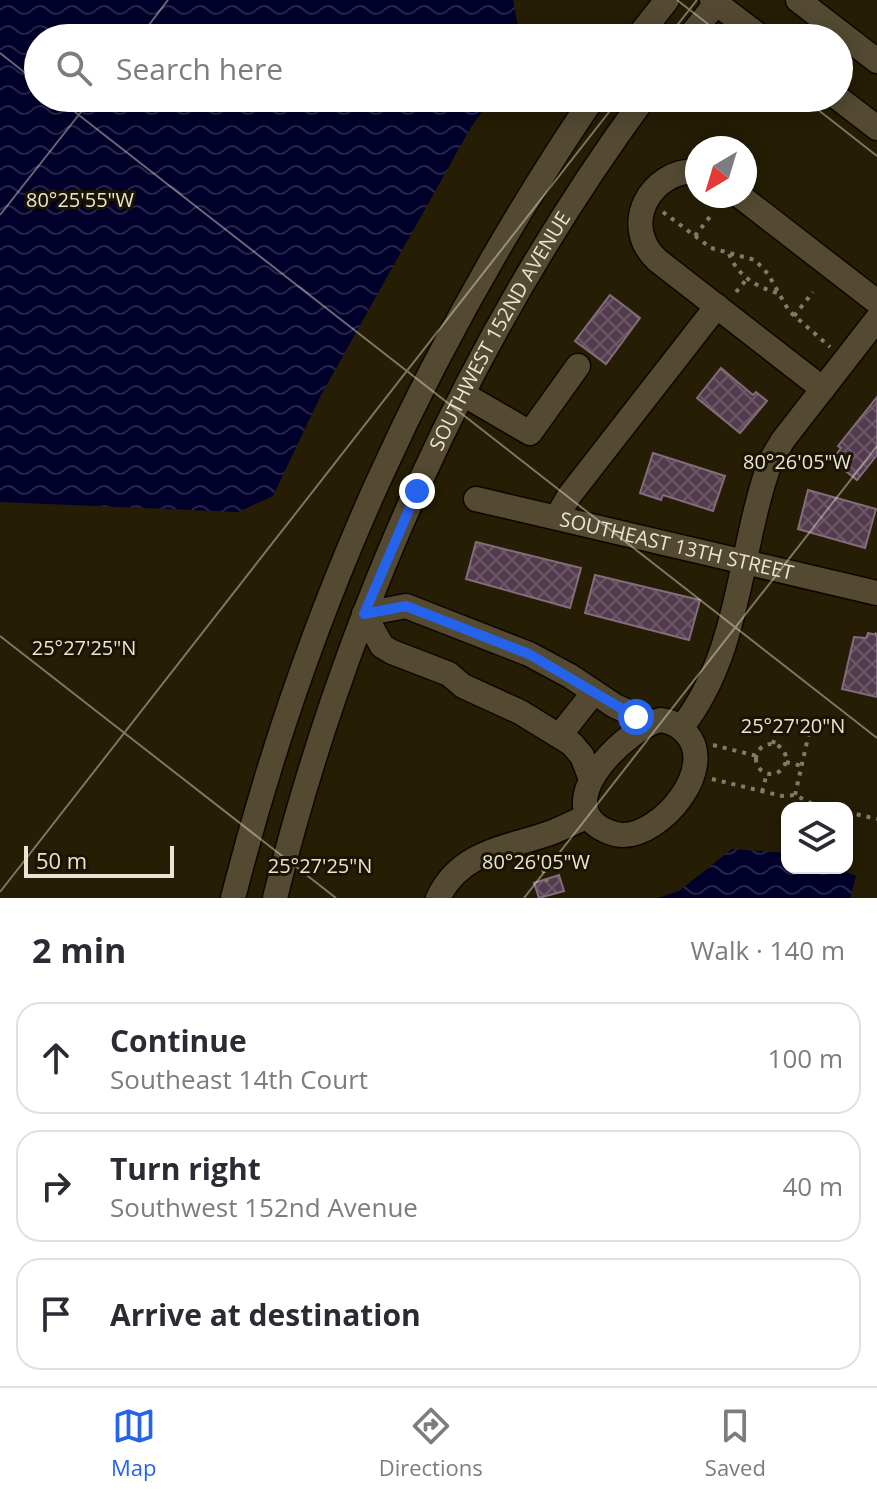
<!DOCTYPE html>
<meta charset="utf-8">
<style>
:root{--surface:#fff;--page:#f2f2f3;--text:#2b2b33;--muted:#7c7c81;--line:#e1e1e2;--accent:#2563eb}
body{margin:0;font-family:"Open Sans",sans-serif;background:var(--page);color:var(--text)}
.controls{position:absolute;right:24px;bottom:24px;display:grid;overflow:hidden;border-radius:16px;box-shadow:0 4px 20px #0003}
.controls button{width:72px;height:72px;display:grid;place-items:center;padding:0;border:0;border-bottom:2px solid var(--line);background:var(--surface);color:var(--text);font:40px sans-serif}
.compass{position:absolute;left:685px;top:136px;width:72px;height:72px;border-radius:50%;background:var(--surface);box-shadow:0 4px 20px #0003;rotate:218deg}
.scale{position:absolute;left:24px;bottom:20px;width:150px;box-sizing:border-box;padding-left:8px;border:4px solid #e9e4d5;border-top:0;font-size:22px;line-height:28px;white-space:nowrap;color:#e9e4d5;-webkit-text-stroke:6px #1b1400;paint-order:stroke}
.stop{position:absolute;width:24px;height:24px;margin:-18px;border:6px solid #2563eb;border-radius:50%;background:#fff}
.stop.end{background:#2563eb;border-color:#fff;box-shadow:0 2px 8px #0008}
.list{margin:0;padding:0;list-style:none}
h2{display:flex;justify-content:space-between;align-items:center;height:104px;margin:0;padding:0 32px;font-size:34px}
h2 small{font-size:26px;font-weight:400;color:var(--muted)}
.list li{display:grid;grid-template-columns:52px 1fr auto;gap:24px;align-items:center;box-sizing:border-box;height:112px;margin:0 16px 16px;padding:0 16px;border:2px solid var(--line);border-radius:24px}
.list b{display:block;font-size:30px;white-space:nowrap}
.list p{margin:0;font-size:26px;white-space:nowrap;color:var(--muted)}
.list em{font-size:26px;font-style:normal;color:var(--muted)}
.icon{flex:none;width:44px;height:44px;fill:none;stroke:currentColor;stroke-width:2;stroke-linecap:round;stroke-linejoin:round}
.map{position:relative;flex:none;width:877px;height:898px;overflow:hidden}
.search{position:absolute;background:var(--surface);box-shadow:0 4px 20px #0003;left:24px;right:24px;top:24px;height:88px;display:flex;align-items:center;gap:20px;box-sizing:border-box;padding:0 28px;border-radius:44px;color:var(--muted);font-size:30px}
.sheet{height:488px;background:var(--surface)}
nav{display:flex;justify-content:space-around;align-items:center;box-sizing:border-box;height:112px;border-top:2px solid var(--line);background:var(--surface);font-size:22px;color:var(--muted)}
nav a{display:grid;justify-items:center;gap:4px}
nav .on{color:var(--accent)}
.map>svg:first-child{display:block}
</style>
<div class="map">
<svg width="877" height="898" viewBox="0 0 877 898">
<defs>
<pattern id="water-waves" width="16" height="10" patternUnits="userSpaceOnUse" patternTransform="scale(2)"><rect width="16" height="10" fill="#00002b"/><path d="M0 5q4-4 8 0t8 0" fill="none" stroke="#252549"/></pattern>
<pattern id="building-cross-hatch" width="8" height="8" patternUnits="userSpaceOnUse" patternTransform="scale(2)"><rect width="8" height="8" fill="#533c4d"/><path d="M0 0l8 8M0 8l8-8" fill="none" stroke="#6c5866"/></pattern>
</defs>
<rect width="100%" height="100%" fill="#251d04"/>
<path fill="url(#water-waves)" d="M0 0H513L520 38H38V98H492L471 127 321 395 273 496 238 512 0 502Z
M732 849 787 853V868H837L856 876 850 898H658L679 891Z"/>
<path fill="url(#building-cross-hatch)" stroke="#846b7d" stroke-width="2" d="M610 295 640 318 606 364 575 341Z
M721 368 753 395 756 392 767 401 740 433 697 398Z
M877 397V455L857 480 832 460 841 448 838 446Z
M653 453 725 476 713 511 663 495 661 500 640 493Z
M808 490 876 509 865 548 798 529Z
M476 542 581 568 570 608 466 579Z
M595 575 700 600 689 640 585 613Z
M868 633 877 635V697L842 689 854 637 866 638Z
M559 875 564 891 539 898 534 883Z"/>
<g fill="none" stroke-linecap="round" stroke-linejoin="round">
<g stroke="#0e0700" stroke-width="27">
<g id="minor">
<path d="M712 0 762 38"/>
<path d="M798 0 877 61"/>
<path d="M637 38 667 0"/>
<path d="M688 38 719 0"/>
<path d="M838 98 877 128"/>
<path d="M697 171C650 170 620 225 657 260L823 389"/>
<path d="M740 196 877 302"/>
<path d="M463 394 530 433 578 366"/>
<path id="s1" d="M476 499 877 593"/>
<path d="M557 517 569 496 717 306"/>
<path d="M364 614 406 606 529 654 570 676 615 706 651 722"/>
<path d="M364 614 382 646 392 652 449 674 463 686 520 712 572 744 582 756 591 779"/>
<path d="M660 720C671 721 679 725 686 733 718 768 662 835 623 835 614 835 602 830 595 824 559 793 629 728 660 720Z"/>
<path d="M681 728C742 651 738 549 771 460L783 440 877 319"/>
<path d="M560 735 594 692"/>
<path d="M233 898C307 607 425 347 593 98"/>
<path id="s2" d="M275 898C346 612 470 336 644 98"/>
<path d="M438 898C461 850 509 848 553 832 565 827 577 821 588 816"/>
</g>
</g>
<path stroke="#827c67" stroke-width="4" stroke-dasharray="4 6" stroke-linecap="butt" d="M663 212 711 248 755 260 768 274 789 311 830 347
M695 236 712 214
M729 254C738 276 755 286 777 293
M736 292 747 279
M794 316 813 292
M876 635 877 633
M773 744 778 726
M756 759a15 15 0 1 1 30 0a15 15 0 1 1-30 0Z
M713 745 757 756
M786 762 802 766
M712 779 782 796 795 795 811 803 831 808
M762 792 767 773
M795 795 809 733
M847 812 877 819
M543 869 547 882"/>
<use href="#minor" stroke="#534a31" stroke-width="24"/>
</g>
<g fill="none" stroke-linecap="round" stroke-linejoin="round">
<path stroke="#2563eb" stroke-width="10" d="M417 491 364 614 406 606 529 654 636 717"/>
</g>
<path fill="none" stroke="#e9e4d5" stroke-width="2" stroke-opacity="0.45" d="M677 0 726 38M139 38 168 0M667 38 697 0M0 53 38 83M57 98 877 738M803 98 877 156M0 215 92 98M0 636 336 898M0 892 620 98M524 898 877 446"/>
<g text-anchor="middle" stroke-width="6" stroke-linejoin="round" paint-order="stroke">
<g font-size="20" fill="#e9e4d5" stroke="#1b1400">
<text dy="7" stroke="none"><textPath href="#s2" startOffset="612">SOUTHWEST 152ND AVENUE</textPath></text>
<text dy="7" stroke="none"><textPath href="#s1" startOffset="206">SOUTHEAST 13TH STREET</textPath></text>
</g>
</g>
<g font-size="20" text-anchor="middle" fill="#e9e4d5" stroke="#1b1400" stroke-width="6" stroke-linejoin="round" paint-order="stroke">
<text x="80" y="207">80°25'55"W</text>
<text x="797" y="469">80°26'05"W</text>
<text x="84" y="655">25°27'25"N</text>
<text x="793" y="733">25°27'20"N</text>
<text x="536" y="869">80°26'05"W</text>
<text x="320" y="873">25°27'25"N</text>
</g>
</svg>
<div class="controls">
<button><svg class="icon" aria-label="layers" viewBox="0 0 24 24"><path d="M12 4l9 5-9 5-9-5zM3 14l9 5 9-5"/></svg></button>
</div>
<svg class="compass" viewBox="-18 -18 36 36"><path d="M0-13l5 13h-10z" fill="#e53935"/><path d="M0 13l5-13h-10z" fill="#7c7c81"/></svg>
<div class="scale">50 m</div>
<div class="stop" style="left:636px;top:717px"></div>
<div class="stop end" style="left:417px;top:491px"></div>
<div class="search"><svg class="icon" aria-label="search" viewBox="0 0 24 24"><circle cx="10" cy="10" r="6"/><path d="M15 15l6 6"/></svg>Search here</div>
</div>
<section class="sheet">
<h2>2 min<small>Walk · 140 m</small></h2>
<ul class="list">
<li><svg class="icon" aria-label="ahead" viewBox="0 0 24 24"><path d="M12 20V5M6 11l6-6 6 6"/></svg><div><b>Continue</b><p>Southeast 14th Court</p></div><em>100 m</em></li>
<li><svg class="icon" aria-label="right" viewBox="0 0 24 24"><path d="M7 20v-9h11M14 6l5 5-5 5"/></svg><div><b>Turn right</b><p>Southwest 152nd Avenue</p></div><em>40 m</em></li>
<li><svg class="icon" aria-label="arrive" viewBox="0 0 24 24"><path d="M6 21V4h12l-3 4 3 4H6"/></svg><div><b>Arrive at destination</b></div></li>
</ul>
</section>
<nav>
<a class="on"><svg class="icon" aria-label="map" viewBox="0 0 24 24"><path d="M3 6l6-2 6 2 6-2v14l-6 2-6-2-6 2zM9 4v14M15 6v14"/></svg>Map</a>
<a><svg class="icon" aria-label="directions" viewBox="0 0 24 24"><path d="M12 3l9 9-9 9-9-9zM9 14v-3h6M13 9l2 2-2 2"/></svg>Directions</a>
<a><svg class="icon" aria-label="saved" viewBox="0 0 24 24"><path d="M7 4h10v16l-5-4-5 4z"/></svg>Saved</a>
</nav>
